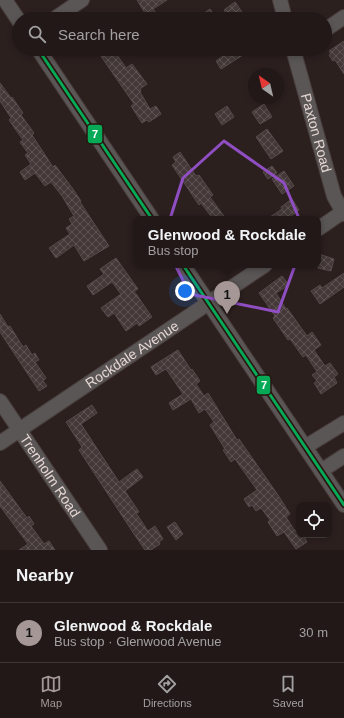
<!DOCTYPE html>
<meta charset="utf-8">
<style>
:root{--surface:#211817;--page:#2d2524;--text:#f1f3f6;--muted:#a2a0a1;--line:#3e3736;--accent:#a59795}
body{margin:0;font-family:Arial,sans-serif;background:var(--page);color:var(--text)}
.controls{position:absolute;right:12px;bottom:12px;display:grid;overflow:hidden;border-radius:8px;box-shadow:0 2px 6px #0003}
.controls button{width:36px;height:36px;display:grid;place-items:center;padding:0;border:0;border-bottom:1px solid var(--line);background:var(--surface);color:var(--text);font:20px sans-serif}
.compass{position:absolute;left:248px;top:68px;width:36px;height:36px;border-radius:50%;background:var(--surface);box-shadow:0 2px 6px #0003;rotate:326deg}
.you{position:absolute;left:185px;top:291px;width:14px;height:14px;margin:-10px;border:3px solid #fff;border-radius:50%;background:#1a73e8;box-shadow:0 0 0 6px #1a73e833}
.badge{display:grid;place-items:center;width:26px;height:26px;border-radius:50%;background:var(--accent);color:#111;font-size:13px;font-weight:700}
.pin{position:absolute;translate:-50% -33px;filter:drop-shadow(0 1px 2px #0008)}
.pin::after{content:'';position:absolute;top:21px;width:14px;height:12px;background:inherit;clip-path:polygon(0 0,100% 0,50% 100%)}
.popup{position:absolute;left:133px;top:216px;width:188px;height:52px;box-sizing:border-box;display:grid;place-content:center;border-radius:8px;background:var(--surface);filter:drop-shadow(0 1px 3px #0005);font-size:13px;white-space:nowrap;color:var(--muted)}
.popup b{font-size:15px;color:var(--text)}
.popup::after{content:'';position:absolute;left:50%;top:100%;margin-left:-8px;border:8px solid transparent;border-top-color:var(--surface)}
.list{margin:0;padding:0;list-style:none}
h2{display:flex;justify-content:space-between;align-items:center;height:52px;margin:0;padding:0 16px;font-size:17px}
h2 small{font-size:13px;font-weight:400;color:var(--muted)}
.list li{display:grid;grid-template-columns:26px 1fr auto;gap:12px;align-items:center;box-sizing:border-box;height:60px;padding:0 16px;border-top:1px solid var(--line)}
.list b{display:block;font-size:15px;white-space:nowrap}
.list p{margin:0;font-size:13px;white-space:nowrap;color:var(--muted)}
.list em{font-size:13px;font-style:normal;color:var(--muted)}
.icon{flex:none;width:22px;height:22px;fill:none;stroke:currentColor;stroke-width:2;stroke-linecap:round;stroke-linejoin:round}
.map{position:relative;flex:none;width:344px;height:550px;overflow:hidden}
.search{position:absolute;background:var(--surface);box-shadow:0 2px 6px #0003;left:12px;right:12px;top:12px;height:44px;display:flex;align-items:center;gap:10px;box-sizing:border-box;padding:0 14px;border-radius:22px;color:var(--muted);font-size:15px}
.sheet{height:112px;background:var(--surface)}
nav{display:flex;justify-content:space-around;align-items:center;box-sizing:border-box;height:56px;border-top:1px solid var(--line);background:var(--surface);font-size:11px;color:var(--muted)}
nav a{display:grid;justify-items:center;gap:2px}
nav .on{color:var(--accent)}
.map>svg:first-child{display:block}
</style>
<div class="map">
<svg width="344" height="550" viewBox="0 0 344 550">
<defs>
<pattern id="building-cross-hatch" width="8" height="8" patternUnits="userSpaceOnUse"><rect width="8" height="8" fill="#443938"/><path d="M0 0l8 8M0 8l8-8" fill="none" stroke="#5f5554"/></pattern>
</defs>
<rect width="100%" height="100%" fill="#2c201f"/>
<path fill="url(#building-cross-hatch)" stroke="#554a49" d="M137 0H167L153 9 156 13 148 18Z
M235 2 242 12 240 13 244 19H229L224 10Z
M210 9 217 19H196Z
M344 41V74L335 60 333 61 329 55 331 54 329 51Z
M96 49H113L126 68 132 64 147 84 140 89 141 91 140 92 150 109 156 106 161 114 149 122 147 120 142 123 131 106 134 104Z
M223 49H239L243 55 221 69 216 61 226 54Z
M0 83 11 98 12 97 23 113 21 115 34 133 32 135 53 167 55 165 73 189 81 201 80 202 109 246 84 261 74 245 56 258 49 248 70 234 66 228 72 224 69 219 74 216 62 196 51 182 45 186 35 173 25 180 20 172 31 164 25 155 28 153 20 142 23 140 9 120 11 118 0 101Z
M264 104 272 117 260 124 252 112Z
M227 106 234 117 222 125 215 114Z
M267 129 283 151 271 159 256 137Z
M180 152 196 176 199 175 213 195 210 197 226 219H213L201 203 199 205 172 165 176 162 173 157Z
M272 166 277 173 268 179 263 172Z
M284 171 294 186 282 194 272 179Z
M292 199 299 210 287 219H267L282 209 281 207Z
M319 254 334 259 331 271 318 268Z
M116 258 138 289 134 291 152 317 139 326 137 323 126 331 114 313 108 317 101 308 121 294 112 282 93 295 87 286 104 274 100 269Z
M344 273V287L320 304 311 291 320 285 322 288Z
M282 276 289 285 276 293 286 309 287 308 307 336 312 332 321 345 314 350 325 366 330 363 338 374 334 377 337 383 321 394 314 383 317 381 312 375 317 372 306 355 303 357 290 339 288 340 273 318 275 316 259 293Z
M0 314 8 327 10 326 23 347 26 345 32 355 35 353 39 360 35 362 46 378 43 381 47 386 39 391 0 332Z
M178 350 191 370 192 369 200 381 196 384 204 396 208 393 237 440 239 439 278 495 290 514 286 517 295 531 299 528V535H303L307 542 296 549 284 532 277 536 268 522 270 520 261 508 256 511 252 505 249 507 244 499 257 490 235 459 231 462 223 450 225 449 210 425 214 422 205 409 199 413 191 399 173 410 169 403 183 394 166 369 156 375 151 367Z
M92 405 97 413 81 424 119 482 137 469 143 477 125 491 139 512 136 513 148 531 155 526 163 539 159 542 160 544 151 550H145L134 534 79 450 82 447 66 422Z
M0 481 27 518 29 516 34 524 31 526 44 544 49 541 55 550H19L28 544 0 506Z
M175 522 183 534 176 540 167 527Z"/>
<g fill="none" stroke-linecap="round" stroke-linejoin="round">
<g stroke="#493e3d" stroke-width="16">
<g id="minor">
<path d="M5 0 19 21"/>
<path d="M280 0 285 19"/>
<path d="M54 19 82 0"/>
<path d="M325 30 344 17"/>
<path d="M38 49 152 219"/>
<path id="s1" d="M293 49 334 196 344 214"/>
<path d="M318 229 344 211"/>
<path d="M183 265 344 505"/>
<path id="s2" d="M0 401 100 550"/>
<path id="s3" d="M0 443 265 265"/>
<path d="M305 447 344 423"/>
<path d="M321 471 344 456"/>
</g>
</g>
<use href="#minor" stroke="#5a5655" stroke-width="14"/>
<g stroke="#28130f" stroke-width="6">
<path id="bus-1" d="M38 49 152 219
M183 265 344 505"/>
</g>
<use href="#bus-1" stroke="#06aa56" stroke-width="3"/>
</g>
<path fill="none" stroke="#904ec3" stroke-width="3" stroke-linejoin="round" d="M224 141 284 183 306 235 278 312 190 294 163 241 183 178Z"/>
<g text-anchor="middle" stroke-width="3" stroke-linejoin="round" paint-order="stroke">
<g font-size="14" fill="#e6d7d4" stroke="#28130f">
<text dy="5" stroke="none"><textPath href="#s1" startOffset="87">Paxton Road</textPath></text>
<text dy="5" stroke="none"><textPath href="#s3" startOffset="159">Rockdale Avenue</textPath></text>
<text dy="5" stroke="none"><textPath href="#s2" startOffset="90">Trenholm Road</textPath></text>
</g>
</g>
<g stroke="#28130f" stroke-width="1.5">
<rect x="87" y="124" width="16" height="20" rx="4" fill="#06aa56"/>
<rect x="256" y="375" width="15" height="20" rx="4" fill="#06aa56"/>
</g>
<g font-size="11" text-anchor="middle" font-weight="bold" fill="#fff">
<text x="95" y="138">7</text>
<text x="264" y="389">7</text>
</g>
</svg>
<div class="controls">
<button><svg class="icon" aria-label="locate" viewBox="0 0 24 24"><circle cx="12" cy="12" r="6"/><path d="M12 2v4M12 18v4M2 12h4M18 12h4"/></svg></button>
</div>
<svg class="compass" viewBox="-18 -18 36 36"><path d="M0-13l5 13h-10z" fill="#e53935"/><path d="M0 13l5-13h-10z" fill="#a2a0a1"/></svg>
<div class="you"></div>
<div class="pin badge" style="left:227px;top:314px">1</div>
<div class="popup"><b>Glenwood &amp; Rockdale</b>Bus stop</div>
<div class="search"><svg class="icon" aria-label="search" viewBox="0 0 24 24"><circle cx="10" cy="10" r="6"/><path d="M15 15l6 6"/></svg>Search here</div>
</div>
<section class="sheet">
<h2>Nearby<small></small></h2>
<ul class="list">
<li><span class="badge">1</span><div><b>Glenwood &amp; Rockdale</b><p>Bus stop · Glenwood Avenue</p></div><em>30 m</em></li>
</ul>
</section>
<nav>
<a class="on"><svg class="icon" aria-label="map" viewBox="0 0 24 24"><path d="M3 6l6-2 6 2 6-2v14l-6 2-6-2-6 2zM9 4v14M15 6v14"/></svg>Map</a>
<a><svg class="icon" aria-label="directions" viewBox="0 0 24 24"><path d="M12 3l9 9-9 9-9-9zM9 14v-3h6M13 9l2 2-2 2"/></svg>Directions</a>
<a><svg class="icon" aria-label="saved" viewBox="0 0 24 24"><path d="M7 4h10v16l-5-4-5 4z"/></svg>Saved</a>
</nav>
